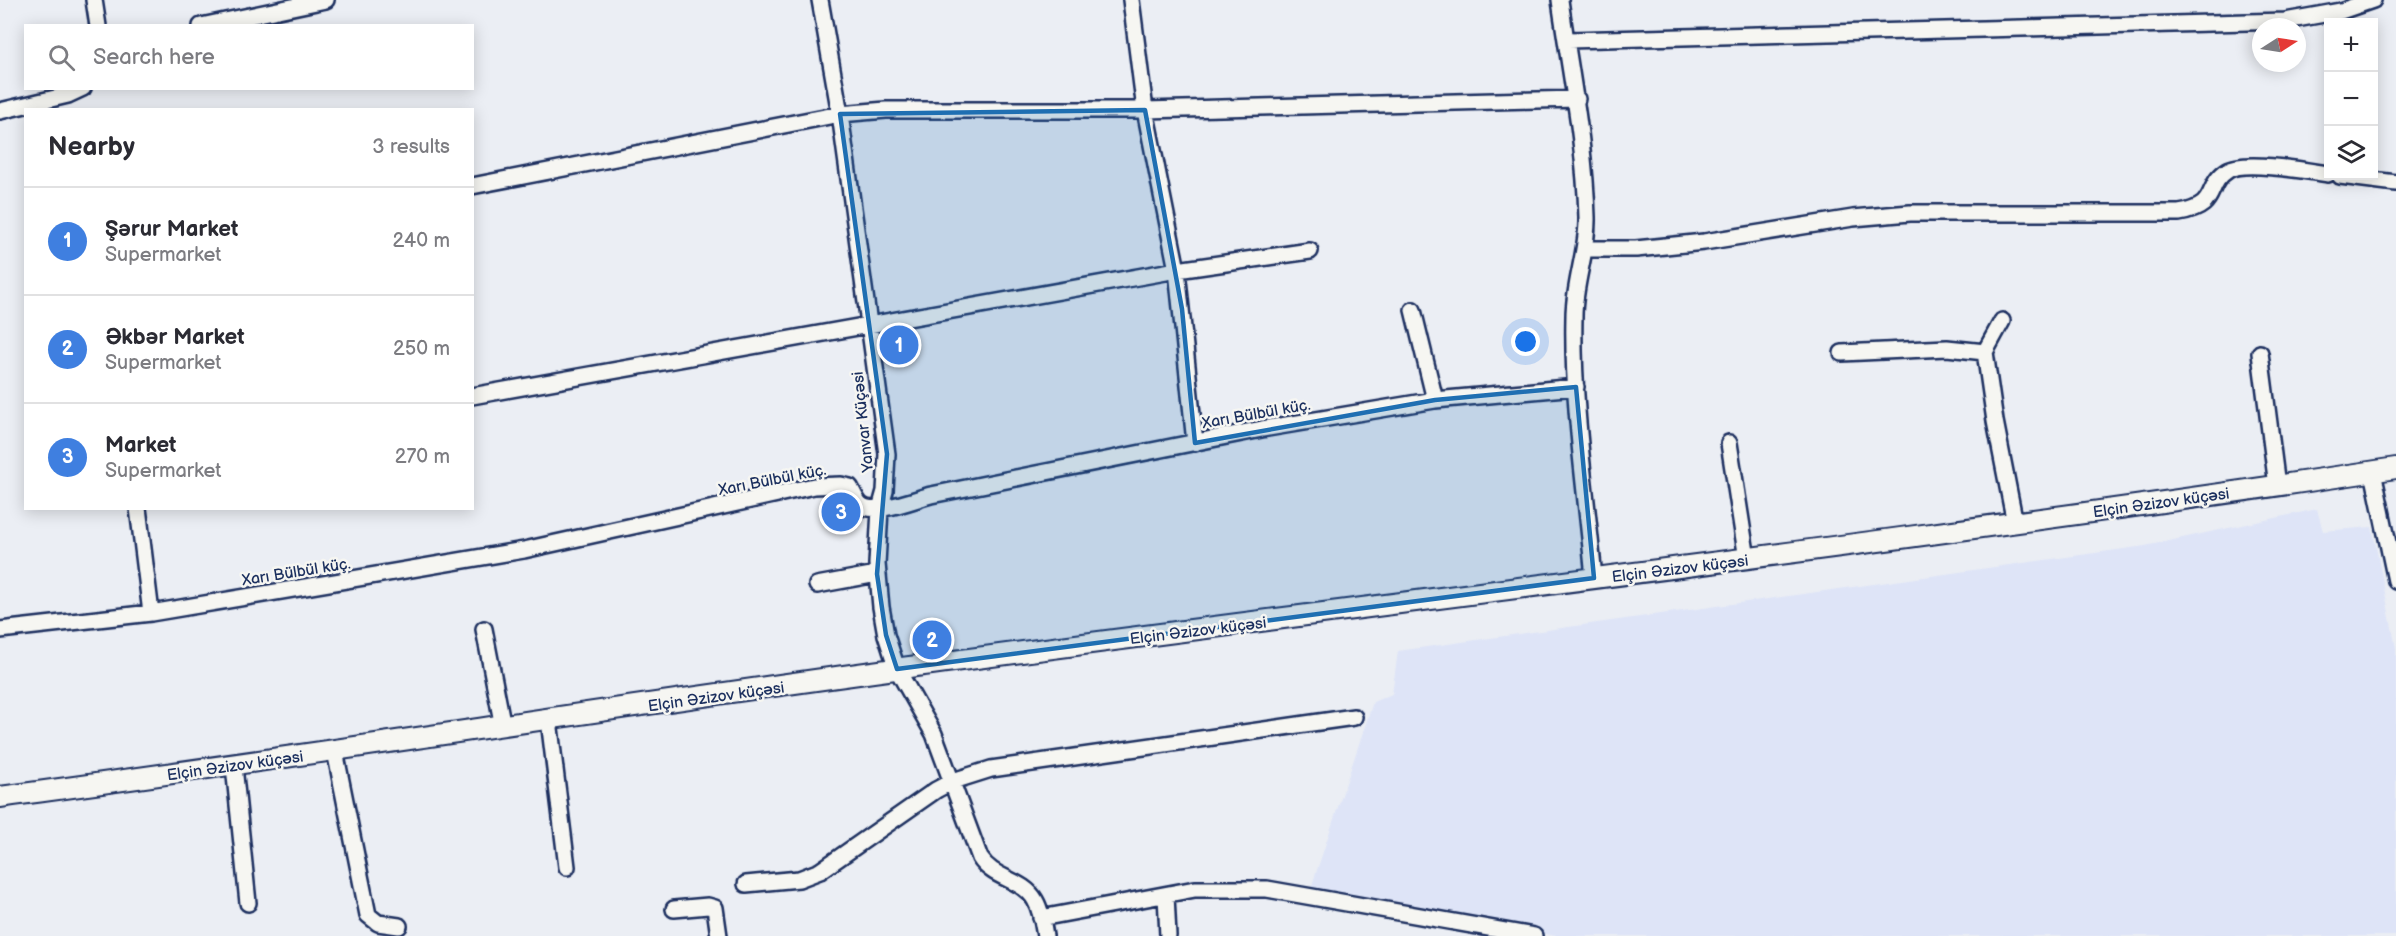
<!DOCTYPE html>
<meta charset="utf-8">
<style>
:root{--surface:#fff;--page:#f7f7f7;--text:#2b2b33;--muted:#7c7c81;--line:#e1e1e2;--accent:#1f6fb2}
body{margin:0;font-family:"Balsamiq Sans",sans-serif;background:var(--page);color:var(--text)}
.controls{position:absolute;right:18px;top:18px;display:grid;overflow:hidden;border-radius:0px;box-shadow:0 3px 15px #0003}
.controls button{width:54px;height:54px;display:grid;place-items:center;padding:0;border:0;border-bottom:2px solid var(--line);background:var(--surface);color:var(--text);font:30px sans-serif}
.compass{position:absolute;left:2252px;top:18px;width:54px;height:54px;border-radius:50%;background:var(--surface);box-shadow:0 3px 15px #0003;rotate:78deg}
.you{position:absolute;left:1526px;top:342px;width:21px;height:21px;margin:-15px;border:4px solid #fff;border-radius:50%;background:#1a73e8;box-shadow:0 0 0 9px #1a73e833}
.badge{display:grid;place-items:center;width:39px;height:39px;border-radius:50%;background:var(--accent);color:#fff;font-size:20px;font-weight:700}
.pin{position:absolute;translate:-50% -50%;border:3px solid #fff;box-shadow:0 2px 6px #0006}
.list{margin:0;padding:0;list-style:none}
h2{display:flex;justify-content:space-between;align-items:center;height:78px;margin:0;padding:0 24px;font-size:26px}
h2 small{font-size:20px;font-weight:400;color:var(--muted)}
.list li{display:grid;grid-template-columns:39px 1fr auto;gap:18px;align-items:center;box-sizing:border-box;height:108px;padding:0 24px;border-top:2px solid var(--line)}
.list b{display:block;font-size:22px;white-space:nowrap}
.list p{margin:0;font-size:20px;white-space:nowrap;color:var(--muted)}
.list em{font-size:20px;font-style:normal;color:var(--muted)}
.icon{flex:none;width:33px;height:33px;fill:none;stroke:currentColor;stroke-width:2;stroke-linecap:round;stroke-linejoin:round}
.map{position:relative;flex:none;width:2396px;height:936px;overflow:hidden}
.search{position:absolute;background:var(--surface);box-shadow:0 3px 15px #0003;left:24px;top:24px;width:450px;height:66px;display:flex;align-items:center;gap:15px;box-sizing:border-box;padding:0 21px;border-radius:0px;color:var(--muted);font-size:22px}
.panel{position:absolute;background:var(--surface);box-shadow:0 3px 15px #0003;left:24px;top:108px;width:450px;height:402px;border-radius:0px}
.map>svg:first-child{display:block}
</style>
<div class="map">
<svg width="2396" height="936" viewBox="0 0 2396 936">
<rect width="100%" height="100%" fill="#ebeef4"/>
<filter id="ink" filterUnits="userSpaceOnUse"><feTurbulence type="fractalNoise" baseFrequency=".0167" numOctaves="2"/><feDisplacementMap in="SourceGraphic" scale="12" xChannelSelector="R" yChannelSelector="G"/><feConvolveMatrix kernelMatrix="1 2 1 2 8 2 1 2 1" color-interpolation-filters="sRGB"/></filter>
<g filter="url(#ink)">
<path fill="#dee4f7" d="M2317 509 2323 531 2372 527 2396 648V936H1556L1311 888 1373 702 1392 694 1398 651 2145 546Z"/>
<g fill="none" stroke-linecap="round" stroke-linejoin="round">
<g stroke="#1b2f5e" stroke-width="20">
<path id="minor" d="M94 0 98 26
M820 0 840 114 887 454 885 491 880 509 877 564 881 607 886 635 897 669 934 734 980 858C993 879 1023 879 1035 900 1041 910 1043 924 1045 936
M1131 0 1145 110 1177 270 1195 443
M1560 0C1570 72 1585 143 1587 217 1588 250 1574 282 1574 316 1572 403 1586 491 1594 578
M201 26 326 0
M1568 40 2285 21 2341 11 2373 0
M0 111 68 95 83 88
M2340 176 2396 183
M472 186 840 114 886 110H1145L1577 99
M1585 249H1636L1704 242 1853 218 1910 213H2179C2221 206 2203 186 2228 170 2244 160 2308 171 2328 174
M1413 310 1435 400
M2002 321 1985 352 1995 421 2015 523
M1842 353 1947 348 1985 352
M2260 353 2277 486
M472 396 1177 270 1310 251
M1729 443 1747 559
M2373 472 2396 581
M138 508 151 613
M817 585 877 574
M484 629 503 727
M0 630 151 613 524 550 814 486 841 485 850 487C853 492 856 500 860 504 873 517 915 499 931 495L1262 429 1435 400 1576 387
M549 720 567 867
M335 751 368 915 378 923 399 926
M234 766 248 903
M746 884 799 879 820 871 936 790 953 781 991 769 1354 717
M1166 895 1168 936
M674 909 708 906 715 908 719 936
M1041 918 1195 889H1267L1534 936"/>
</g>
<g stroke="#1b2f5e" stroke-width="24">
<path id="tertiary" d="M0 797C301 757 601 709 902 668 1400 601 1899 543 2396 468"/>
</g>
<use href="#minor" stroke="#f6f6f2" stroke-width="15"/>
<use href="#tertiary" stroke="#f6f6f2" stroke-width="20"/>
</g>
</g>
<path fill="#1f6fb2" fill-opacity="0.2" stroke="#1f6fb2" stroke-width="4.5" stroke-linejoin="round" d="M1145 110 1182 309 1195 443 1435 400 1576 387 1594 578 897 669 886 635 877 574 887 454 840 114Z"/>
<g text-anchor="middle" stroke-width="5" stroke-linejoin="round" paint-order="stroke">
<g font-size="16" fill="#1b2f5e" stroke="#f6f6f2">
<text transform="translate(1256 413) rotate(-10)" y="6">Xarı Bülbül küç.</text>
<text transform="translate(862 422) rotate(-96)" y="6">Yanvar Küçəsi</text>
<text transform="translate(772 479) rotate(-11)" y="6">Xarı Bülbül küç.</text>
<text transform="translate(2161 502) rotate(-8)" y="6">Elçin Əzizov küçəsi</text>
<text transform="translate(1680 568) rotate(-7)" y="6">Elçin Əzizov küçəsi</text>
<text transform="translate(296 571) rotate(-9)" y="6">Xarı Bülbül küç.</text>
<text transform="translate(1198 630) rotate(-7)" y="6">Elçin Əzizov küçəsi</text>
<text transform="translate(716 696) rotate(-8)" y="6">Elçin Əzizov küçəsi</text>
<text transform="translate(235 765) rotate(-8)" y="6">Elçin Əzizov küçəsi</text>
</g>
</g>
</svg>
<div class="controls">
<button>+</button>
<button>−</button>
<button><svg class="icon" aria-label="layers" viewBox="0 0 24 24"><path d="M12 4l9 5-9 5-9-5zM3 14l9 5 9-5"/></svg></button>
</div>
<svg class="compass" viewBox="-18 -18 36 36"><path d="M0-13l5 13h-10z" fill="#e53935"/><path d="M0 13l5-13h-10z" fill="#7c7c81"/></svg>
<div class="you"></div>
<div class="pin badge" style="left:899px;top:345px;background:#3f7fe0">1</div>
<div class="pin badge" style="left:932px;top:640px;background:#3f7fe0">2</div>
<div class="pin badge" style="left:841px;top:512px;background:#3f7fe0">3</div>
<div class="search"><svg class="icon" aria-label="search" viewBox="0 0 24 24"><circle cx="10" cy="10" r="6"/><path d="M15 15l6 6"/></svg>Search here</div>
<section class="panel">
<h2>Nearby<small>3 results</small></h2>
<ul class="list">
<li><span class="badge" style="background:#3f7fe0">1</span><div><b>Şərur Market</b><p>Supermarket</p></div><em>240 m</em></li>
<li><span class="badge" style="background:#3f7fe0">2</span><div><b>Əkbər Market</b><p>Supermarket</p></div><em>250 m</em></li>
<li><span class="badge" style="background:#3f7fe0">3</span><div><b>Market</b><p>Supermarket</p></div><em>270 m</em></li>
</ul>
</section>
</div>
